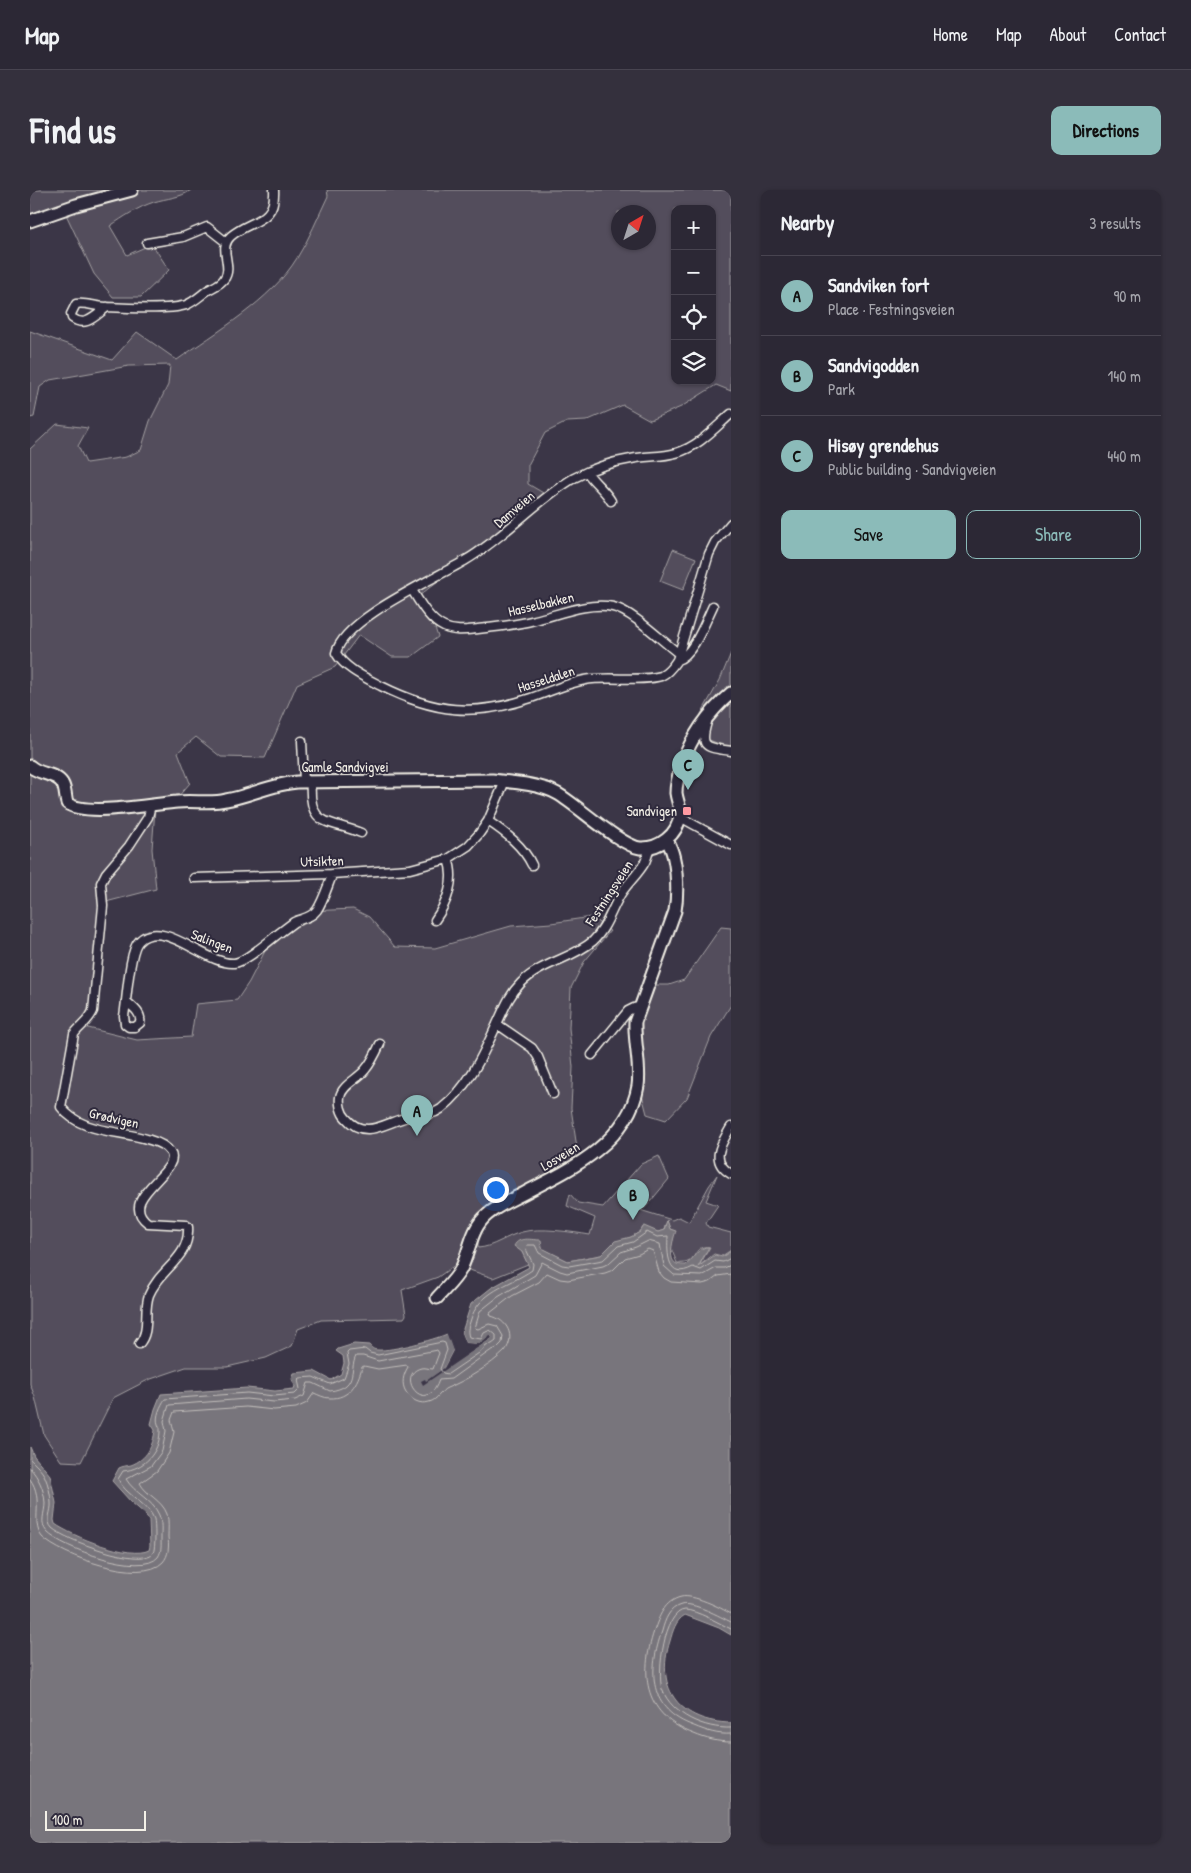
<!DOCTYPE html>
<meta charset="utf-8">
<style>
:root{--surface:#2c2835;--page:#34303d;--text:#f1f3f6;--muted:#a6a6ad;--line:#484450;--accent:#8bbbb9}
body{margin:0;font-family:"Patrick Hand",sans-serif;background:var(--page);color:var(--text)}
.controls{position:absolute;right:15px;top:15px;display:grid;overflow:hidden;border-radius:10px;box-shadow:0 1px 4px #0004}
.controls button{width:45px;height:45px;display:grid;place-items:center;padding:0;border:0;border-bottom:1px solid var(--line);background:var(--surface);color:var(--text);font:25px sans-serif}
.compass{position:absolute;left:581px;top:15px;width:45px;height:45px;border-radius:50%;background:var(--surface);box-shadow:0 1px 4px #0004;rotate:39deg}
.scale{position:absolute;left:15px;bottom:12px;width:101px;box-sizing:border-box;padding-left:5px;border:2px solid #f4f1e8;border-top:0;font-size:14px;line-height:18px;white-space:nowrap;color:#f4f1e8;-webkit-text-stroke:4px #2f2a3d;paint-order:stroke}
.you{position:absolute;left:465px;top:999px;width:18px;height:18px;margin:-12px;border:4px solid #fff;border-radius:50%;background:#1a73e8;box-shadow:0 0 0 8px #1a73e833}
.badge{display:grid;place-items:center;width:32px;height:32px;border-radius:50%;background:var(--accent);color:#111;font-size:16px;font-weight:700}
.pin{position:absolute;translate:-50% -41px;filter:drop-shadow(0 1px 2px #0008)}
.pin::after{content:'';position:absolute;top:26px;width:18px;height:15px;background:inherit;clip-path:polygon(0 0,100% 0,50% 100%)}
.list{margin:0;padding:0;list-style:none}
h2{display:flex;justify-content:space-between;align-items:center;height:65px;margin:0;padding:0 20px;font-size:21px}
h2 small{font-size:16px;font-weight:400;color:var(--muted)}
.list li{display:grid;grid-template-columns:32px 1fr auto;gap:15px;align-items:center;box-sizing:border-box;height:80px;padding:0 20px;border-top:1px solid var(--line)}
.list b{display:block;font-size:19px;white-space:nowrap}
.list p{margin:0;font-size:16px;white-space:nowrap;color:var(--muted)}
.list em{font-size:16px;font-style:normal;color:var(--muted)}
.actions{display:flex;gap:10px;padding:15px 20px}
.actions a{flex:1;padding:11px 0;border:1px solid var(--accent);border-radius:10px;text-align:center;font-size:18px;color:var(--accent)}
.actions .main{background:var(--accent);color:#111}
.icon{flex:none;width:28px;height:28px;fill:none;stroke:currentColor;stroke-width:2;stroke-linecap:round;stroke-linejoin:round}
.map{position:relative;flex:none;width:701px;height:1653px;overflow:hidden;border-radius:10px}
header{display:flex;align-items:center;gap:30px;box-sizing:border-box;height:70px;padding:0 25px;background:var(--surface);border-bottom:1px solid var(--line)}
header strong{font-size:24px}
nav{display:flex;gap:28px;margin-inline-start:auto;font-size:18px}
.intro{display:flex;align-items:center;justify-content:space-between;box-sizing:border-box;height:120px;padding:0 30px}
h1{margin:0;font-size:35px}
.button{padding:12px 22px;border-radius:10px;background:var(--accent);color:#111;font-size:18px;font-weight:700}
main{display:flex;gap:30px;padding:0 30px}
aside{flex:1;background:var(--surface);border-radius:10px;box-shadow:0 1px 4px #0004}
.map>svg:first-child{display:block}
</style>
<header>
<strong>Map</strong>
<nav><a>Home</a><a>Map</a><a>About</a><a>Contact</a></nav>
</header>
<div class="intro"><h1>Find us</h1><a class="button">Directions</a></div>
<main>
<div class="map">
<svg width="701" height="1653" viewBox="0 0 701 1653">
<rect width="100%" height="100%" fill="#3b3647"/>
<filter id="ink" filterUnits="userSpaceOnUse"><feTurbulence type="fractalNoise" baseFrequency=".02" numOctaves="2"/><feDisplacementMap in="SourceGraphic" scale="10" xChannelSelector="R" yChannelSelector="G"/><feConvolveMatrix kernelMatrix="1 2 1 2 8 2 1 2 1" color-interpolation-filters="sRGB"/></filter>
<g filter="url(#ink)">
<path fill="#534e5c" stroke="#a4a0a2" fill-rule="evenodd" d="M0 0H161C151 8 136 8 124 12 108 17 94 27 80 36L97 65 122 54 139 80 111 107H83L64 84 33 18 0 29Z
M297 0H701V201L686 195 651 217 620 230 593 215 556 231 537 232 515 243 498 275V294L515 304 529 295 389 406 403 432 408 447 381 467H362L329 445 305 477 267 494 235 568 191 567 166 547 148 562 160 593 147 608 125 619 122 659 126 699 72 713 60 815 50 836 107 850 161 847 166 814 207 810 219 792 235 761 262 735 279 728 280 721 323 719 339 727 365 757 405 758 481 736 521 733 561 727 580 741 554 772 541 798 539 838 543 877 541 918 547 958 544 969 477 1012 448 1040V1058C464 1057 476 1046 492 1042 509 1037 542 1042 560 1045L565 1028 537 1016 540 1004 548 1013 573 1017 611 974 629 966 639 989 615 1018 610 1020 642 1030 649 1027 659 1032 679 996 687 985 676 1011 688 1015 676 1033 678 1037 701 1043V1060L692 1066 684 1064 669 1076 680 1057C660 1054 670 1076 647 1073L641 1058 645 1041 640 1039 637 1031 634 1040 628 1042 613 1037 610 1042 601 1047 585 1052 571 1065 538 1071 511 1058 492 1062 498 1074 463 1088 425 1075 408 1087 372 1100 376 1125 374 1128 291 1130 268 1139 262 1156 236 1168 197 1177H156L118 1190 83 1208 51 1272 31 1271 14 1245 5 1207 0 1194V259L27 234 58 238 48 256 56 273 96 267 111 260 120 231 138 195 140 175 99 176 20 190 10 197 4 227 0 228V141L82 170 107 142 147 170C186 142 241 111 267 68 279 49 288 27 298 6ZM645 19H682V191H645ZM588 22H618V52H588Z
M643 359 666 368 653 400 630 391Z
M701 463V559L677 549 671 524 690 490Z
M691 737 701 738V815L681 847 657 908 636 930 617 924 611 901 606 831 622 795H639L654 790Z"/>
<path fill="#78747b" stroke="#aaa6a7" d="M637 1030 640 1039 646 1041C643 1049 637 1070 647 1074 650 1075 653 1075 656 1075 664 1069 668 1056 679 1057L668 1077 685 1065 692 1067 701 1061V1445L689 1438 655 1425C645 1431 643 1441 640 1451 624 1500 651 1532 701 1533V1653H0V1257L4 1266 20 1285 26 1313 24 1330 25 1334C42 1346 100 1370 119 1360L120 1356 119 1330 115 1324 101 1312 82 1291 89 1278C93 1276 96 1276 101 1275 117 1269 123 1256 125 1240L121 1234 125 1219 131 1204 217 1198 245 1201 264 1199 265 1196 262 1189 264 1183 284 1181 301 1190 311 1184 314 1173 313 1166 306 1161 308 1159 324 1154 339 1155C341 1157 343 1160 348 1160 362 1161 403 1150 417 1144L423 1160 414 1178 393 1194 462 1148 460 1145 458 1148 448 1154 436 1153 432 1142 441 1114 461 1098 499 1077 492 1062 484 1056C489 1046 501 1050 511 1050L512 1058 538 1071 571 1065 585 1051 601 1047 610 1042 614 1036 628 1042 634 1040Z"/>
<path fill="#3b3647" d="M430 1138 436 1153 448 1154 457 1148V1147L460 1145 462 1148 393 1195 391 1191 395 1189 396 1191 414 1178 423 1161 416 1142 419 1143 425 1160 419 1174 445 1157 434 1154 429 1143Z"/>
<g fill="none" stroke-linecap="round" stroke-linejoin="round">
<path stroke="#c2bfbc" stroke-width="1" d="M0 1269C5 1274 12 1280 15 1287 18 1294 21 1305 21 1313 22 1321 15 1331 22 1338 35 1350 111 1378 123 1363 126 1358 125 1334 124 1329 119 1314 95 1305 88 1289L93 1281C114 1279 129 1263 130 1242 130 1235 130 1241 128 1234 125 1227 131 1215 135 1209L217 1203 244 1206 265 1204 270 1199 268 1190 270 1188 283 1187 300 1194 314 1188 319 1174 317 1163 319 1161 335 1159 340 1163 348 1165 412 1152 415 1153 417 1160 410 1179 413 1183 418 1184 452 1161 456 1155 462 1154 466 1151V1145L460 1140 454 1143 451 1149 439 1147C437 1141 438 1138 440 1132 448 1101 479 1096 502 1080L503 1074 495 1057 497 1055H505L509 1063 532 1075 539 1076 573 1070 588 1056 603 1052 617 1042 627 1047 638 1046C637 1063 637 1091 663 1077L671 1080 685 1071 693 1072 701 1068
M0 1278C9 1288 14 1299 15 1313 15 1323 9 1333 17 1342 32 1358 112 1387 128 1367 132 1361 131 1355 131 1348 131 1341 132 1332 129 1325 123 1310 104 1303 96 1289L121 1276 132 1261 136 1241 134 1231 139 1215 216 1209 244 1212 265 1210 274 1206 278 1193H283L300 1201C328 1197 319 1181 326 1166H333L348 1171 407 1160 409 1163 403 1179C399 1179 395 1177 391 1178 364 1185 396 1228 409 1190L421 1189 460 1161 467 1158 472 1153 473 1146 467 1136 459 1134 448 1139 445 1138 450 1121 468 1107 505 1085 512 1072 530 1081 537 1083 573 1076 579 1073 591 1062 606 1057 618 1051 630 1054 634 1076 644 1085 672 1086 686 1078H694L701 1075
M0 1289C15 1309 0 1332 12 1347 31 1366 112 1395 133 1372 139 1365 139 1356 138 1347 138 1340 139 1331 137 1324 132 1310 116 1305 110 1293L127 1281 139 1263 144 1242 141 1230 144 1222 216 1217 244 1220 266 1218 277 1213 284 1203C289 1205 294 1208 300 1208 319 1209 328 1193 332 1177L334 1176 348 1179 377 1175 378 1177C373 1185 371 1194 376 1202 381 1210 390 1215 399 1212 408 1210 411 1200 417 1198 435 1191 461 1175 475 1161 486 1146 477 1130 461 1126L460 1123 482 1106 509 1092 517 1083 530 1089 538 1090 575 1083 583 1080 595 1068 609 1064 618 1059 623 1061 629 1082 634 1088 641 1092 672 1094 680 1092 688 1086 701 1084
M701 1424C690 1417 663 1404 651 1407 634 1411 629 1427 624 1441 609 1486 615 1526 664 1544 676 1549 688 1552 701 1552
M701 1432C691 1427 662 1411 651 1415 639 1418 635 1430 632 1441 618 1481 618 1520 664 1536 676 1541 688 1545 701 1544
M701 1439C691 1434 666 1420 655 1420 634 1421 627 1483 632 1499 642 1525 674 1539 701 1538"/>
<g stroke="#f4f1e8" stroke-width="11">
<path id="street" d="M117 53 153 47 177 37 196 52
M77 117C65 126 56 138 42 128L41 124 46 114C56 112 65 117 76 117 94 118 141 120 156 115 164 112 171 105 178 100 183 97 191 94 194 89 204 76 187 58 201 46 221 29 246 33 244 0
M701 224C685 238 668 257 646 263 632 267 616 266 601 269 582 272 561 279 544 288 505 311 475 347 436 370 405 389 314 428 306 463 315 479 336 488 351 496 405 523 444 527 501 508 519 502 537 493 555 490 577 486 613 492 631 486 638 483 643 476 647 470L679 364 685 352 701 333
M557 282C564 293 575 300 581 311
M382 400C390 413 400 431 414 437 425 442 437 440 448 439 467 437 487 435 505 430 530 424 558 412 583 417 602 421 632 451 648 463
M647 470C663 466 676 430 683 416
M677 532C669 559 677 557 701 561
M272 551 274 591
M281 591C278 638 297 629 331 643
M650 627 701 655
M458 631C476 643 493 656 502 675
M164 688 301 684 380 679 418 669 438 656 449 644 458 631 475 591
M405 730C417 713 426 690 418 669
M97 812C104 818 112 824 110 833L105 837H99L95 834 94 826C97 810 99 760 109 751 133 727 176 775 204 773 216 772 241 749 252 741 256 738 260 735 264 732 273 728 281 728 287 720 293 711 297 698 301 688V684
M467 834 502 858 508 867 523 904
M350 854C346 863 342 872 335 880 328 889 312 895 310 907 309 914 311 923 316 928 335 951 356 932 378 927 389 925 401 926 411 919 438 898 453 865 467 834 474 819 479 805 491 793 512 772 542 769 563 751 577 738 582 717 592 702 599 692 609 683 615 672 617 667 619 663 619 658
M562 865 598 821 604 818 609 817
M701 937C691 954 679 971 701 984
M109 1154C121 1141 113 1121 119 1105 130 1078 160 1069 158 1037L156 1035 118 1033C85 1008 154 981 140 962 136 956 127 952 120 950 91 940 51 944 31 917L44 844C50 836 59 831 63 821L73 716 71 693 76 683 99 656 118 627 121 615"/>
</g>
<g stroke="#f4f1e8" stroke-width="15">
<path id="secondary" d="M0 31 46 15 102 0
M0 576C9 585 26 583 32 593 36 599 35 607 37 613 54 627 124 614 147 612 163 610 181 614 196 610 220 606 242 594 267 592L462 590C481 592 511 594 528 604 547 615 591 656 610 658 629 659 648 645 650 625 651 618 647 611 646 603 646 593 649 583 652 574 662 545 679 522 701 503
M407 1108C415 1099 425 1090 431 1079 440 1061 441 1038 457 1025 469 1014 486 1008 500 1000 544 978 599 950 608 896 611 876 604 853 605 832L645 721C648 704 648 664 636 650"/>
</g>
<use href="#street" stroke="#2f2a3d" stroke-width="8"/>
<use href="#secondary" stroke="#2f2a3d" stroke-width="11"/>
</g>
</g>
<rect fill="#ff9aa2" stroke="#2f2a3d" stroke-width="2" x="652" y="616" width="10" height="10" rx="2.5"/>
<g text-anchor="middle" stroke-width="4" stroke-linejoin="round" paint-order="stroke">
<g font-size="14" fill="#f4f1e8" stroke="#2f2a3d">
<text transform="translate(484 319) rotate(-40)" y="5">Damveien</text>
<text transform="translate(511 414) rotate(-13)" y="5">Hasselbakken</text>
<text transform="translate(516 489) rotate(-18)" y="5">Hasseldalen</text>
<text x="315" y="582">Gamle Sandvigvei</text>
<text transform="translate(292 671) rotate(-2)" y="5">Utsikten</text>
<text transform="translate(579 703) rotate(-57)" y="5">Festningsveien</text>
<text transform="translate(182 751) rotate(21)" y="5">Salingen</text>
<text transform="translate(84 928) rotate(13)" y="5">Grødvigen</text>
<text transform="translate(530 966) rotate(-31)" y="5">Losveien</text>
</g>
<g font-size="14" fill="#f4f1e8" stroke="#2f2a3d" text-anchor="end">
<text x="647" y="626">Sandvigen</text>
</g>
</g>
</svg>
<div class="controls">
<button>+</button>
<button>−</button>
<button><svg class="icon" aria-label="locate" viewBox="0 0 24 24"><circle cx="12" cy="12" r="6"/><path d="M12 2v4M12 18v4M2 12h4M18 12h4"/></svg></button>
<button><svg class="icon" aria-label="layers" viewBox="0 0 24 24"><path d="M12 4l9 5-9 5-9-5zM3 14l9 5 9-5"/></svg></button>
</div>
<svg class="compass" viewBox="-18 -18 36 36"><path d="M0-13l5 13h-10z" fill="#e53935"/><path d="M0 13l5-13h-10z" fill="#a6a6ad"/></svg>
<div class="scale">100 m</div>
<div class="you"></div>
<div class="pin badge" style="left:387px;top:946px">A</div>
<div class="pin badge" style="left:603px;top:1030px">B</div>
<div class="pin badge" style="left:658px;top:600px">C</div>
</div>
<aside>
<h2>Nearby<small>3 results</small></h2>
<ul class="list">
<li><span class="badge">A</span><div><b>Sandviken fort</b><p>Place · Festningsveien</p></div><em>90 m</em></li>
<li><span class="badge">B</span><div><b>Sandvigodden</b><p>Park</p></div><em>140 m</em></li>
<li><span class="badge">C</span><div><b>Hisøy grendehus</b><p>Public building · Sandvigveien</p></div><em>440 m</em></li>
</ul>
<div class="actions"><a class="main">Save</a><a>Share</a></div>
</aside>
</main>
